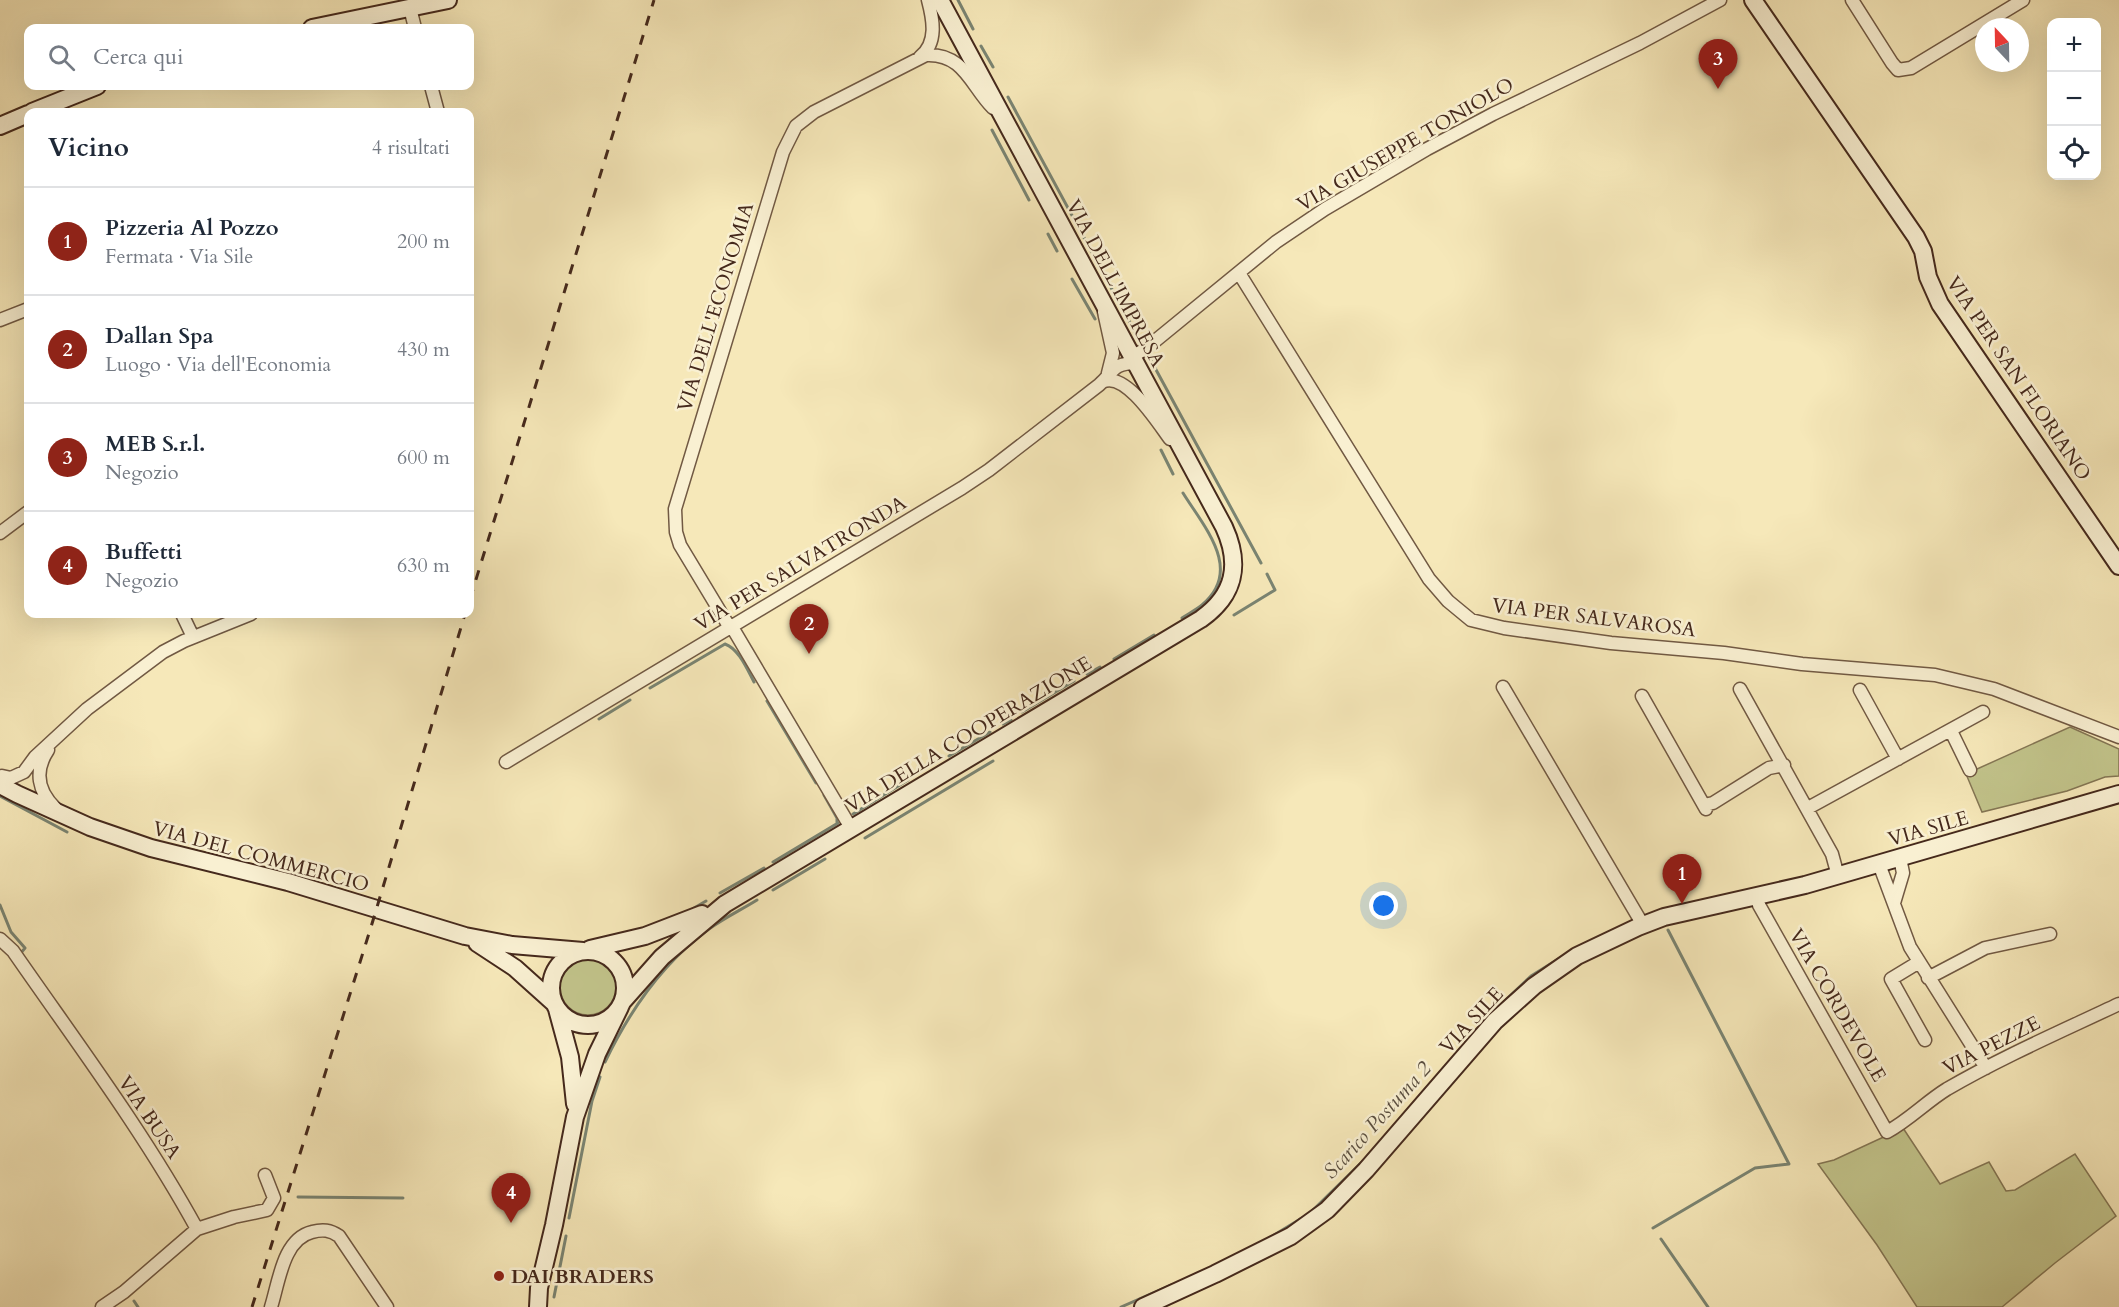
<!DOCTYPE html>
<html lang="it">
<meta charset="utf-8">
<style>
:root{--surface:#fff;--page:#f6f6f7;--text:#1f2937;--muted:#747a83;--line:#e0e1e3;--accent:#8f2418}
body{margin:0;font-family:Cardo,serif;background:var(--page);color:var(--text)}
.controls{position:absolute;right:18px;top:18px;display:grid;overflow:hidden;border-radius:12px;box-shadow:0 6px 24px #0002}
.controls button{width:54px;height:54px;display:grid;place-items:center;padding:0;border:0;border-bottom:2px solid var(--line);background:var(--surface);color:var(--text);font:30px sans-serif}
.compass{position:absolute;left:1975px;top:18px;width:54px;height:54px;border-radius:50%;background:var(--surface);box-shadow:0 6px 24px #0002;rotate:338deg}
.you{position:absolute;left:1384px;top:906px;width:21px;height:21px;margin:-15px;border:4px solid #fff;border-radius:50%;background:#1a73e8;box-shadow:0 0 0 9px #1a73e833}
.badge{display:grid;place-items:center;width:39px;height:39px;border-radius:50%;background:var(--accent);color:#fff;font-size:20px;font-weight:700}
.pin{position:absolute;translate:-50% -50px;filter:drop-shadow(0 2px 3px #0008)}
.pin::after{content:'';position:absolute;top:32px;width:21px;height:18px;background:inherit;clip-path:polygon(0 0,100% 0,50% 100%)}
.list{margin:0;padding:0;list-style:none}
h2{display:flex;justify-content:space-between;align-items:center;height:78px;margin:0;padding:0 24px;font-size:26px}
h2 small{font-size:20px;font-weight:400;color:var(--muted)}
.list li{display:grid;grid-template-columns:39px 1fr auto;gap:18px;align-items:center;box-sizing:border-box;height:108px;padding:0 24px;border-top:2px solid var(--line)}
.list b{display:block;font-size:22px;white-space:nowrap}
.list p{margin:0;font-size:20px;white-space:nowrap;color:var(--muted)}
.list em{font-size:20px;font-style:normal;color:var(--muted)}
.icon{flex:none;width:33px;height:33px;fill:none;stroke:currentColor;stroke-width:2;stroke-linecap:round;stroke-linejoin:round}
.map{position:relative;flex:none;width:2119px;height:1307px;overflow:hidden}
.search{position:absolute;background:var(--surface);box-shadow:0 6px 24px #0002;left:24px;top:24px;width:450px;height:66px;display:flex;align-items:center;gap:15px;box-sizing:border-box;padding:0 21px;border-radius:12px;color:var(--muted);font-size:22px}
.panel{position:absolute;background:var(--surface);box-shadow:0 6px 24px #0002;left:24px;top:108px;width:450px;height:510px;border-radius:12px}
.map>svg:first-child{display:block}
</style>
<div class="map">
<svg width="2119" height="1307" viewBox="0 0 2119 1307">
<rect width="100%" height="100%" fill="#f6e8b9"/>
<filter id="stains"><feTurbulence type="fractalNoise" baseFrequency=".00333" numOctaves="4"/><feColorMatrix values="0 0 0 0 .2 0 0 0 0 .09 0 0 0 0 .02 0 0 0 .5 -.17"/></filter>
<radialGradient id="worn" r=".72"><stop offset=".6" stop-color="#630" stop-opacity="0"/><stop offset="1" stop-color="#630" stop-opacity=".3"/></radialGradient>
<path fill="#c2c48b" stroke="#847654" stroke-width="1.5" d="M2070 727 2119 749V776L2105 777 2067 791 1982 812 1966 774Z
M560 987a28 28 0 1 1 56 0a28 28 0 1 1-56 0Z
M1903 1128 1940 1184 1989 1162 2006 1191 2015 1190 2075 1154 2116 1216 2055 1263 2002 1307H1917L1877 1245 1818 1164 1834 1160Z"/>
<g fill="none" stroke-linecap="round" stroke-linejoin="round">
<path stroke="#7a8472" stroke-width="3" d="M958 0 973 29
M981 46 993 67
M1008 97 1141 343
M992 130 1029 200
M1048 234 1057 251
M1072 279 1095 319
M1148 355 1261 563
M1161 450 1173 474
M1234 615 1275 590 1267 574
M1182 618C1188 614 1196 610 1202 605 1244 570 1204 527 1183 493
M1114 659 1154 635
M1087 674 1100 667
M650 688 725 644C739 649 747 669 754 682
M767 701 816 783
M1022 712 1074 681
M599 719 630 700
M1003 724 1011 720
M949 756 990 732
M824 795 837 818V823
M0 796 67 832
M853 814 908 780
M865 838 993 761
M773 862 838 823
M773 890 825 859
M720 893 764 868
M0 905 11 932 25 948 20 954
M689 911 706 901
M1496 1009 1531 976 1568 953
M605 1062C630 1010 662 963 709 929 724 918 741 910 757 900
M298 1197 403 1198
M1312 1211 1363 1161
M569 1218 592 1101 600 1077
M1653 1228 1755 1168 1789 1164 1668 930
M1269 1238 1302 1218
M1661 1239 1708 1307
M554 1297 566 1236
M134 1301 138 1307
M1121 1307 1171 1285"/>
<g stroke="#715943" stroke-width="15">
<path id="street" d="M1852 0 1892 63 1898 70 1911 68 2023 0
M410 8 415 28
M920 57C938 43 933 19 928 0
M431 86 438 112
M1239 273 1429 579 1448 601 1471 620 1504 628 1611 643 1724 653 1802 664 1935 675 1994 689 2119 737
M1104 312 1113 353 1108 373
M0 320 28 309
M1132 356 1144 350 1276 242 1325 209 1427 149 1493 114 1640 43 1720 0
M1102 382C1125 370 1158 423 1170 439
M0 533 28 512
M182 614 193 637
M732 627 851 828
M730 628 680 545 676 532 675 509 783 152 796 126 814 112 926 55C964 53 971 86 993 108
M1503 687 1643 925
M1740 689 1832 854 1838 876
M1860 690 1898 759
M1642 696 1706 809
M1951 731 1970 770
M48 750C34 771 38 792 56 809
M506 762 962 488 989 470 1099 385C1114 372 1112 363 1136 363
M2 776 11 778 24 772 35 757 87 709 163 652 184 641 251 614
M1704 805 1713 803 1769 768 1784 765
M1808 808 1983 712
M1879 864 1910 947 1986 1068
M1757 897 1759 905 1887 1132C1909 1120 1926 1102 1947 1089 2002 1057 2062 1031 2119 1004
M1894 903 1903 873 1900 858
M0 939 13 951C76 1042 144 1132 197 1229L234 1217 267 1210 274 1198 265 1175
M1919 962 1891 979 1925 1040
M1928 978 1985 948 2050 934
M102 1307 124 1292 197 1229
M271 1307C279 1282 283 1239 312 1232 323 1229 330 1230 339 1236L387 1307"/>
</g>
<g stroke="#45291c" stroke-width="20">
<path id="secondary" d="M1753 0 1916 237 1923 251 1928 277 1940 304 2119 566
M312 28 448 0
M32 112 97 86
M0 126 28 114
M0 785 17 794 90 827 151 848 288 882 465 936 512 945 583 951
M477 943 515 968 554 1003
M590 949 645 936 702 914
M551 988a37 37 0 1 1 74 0a37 37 0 1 1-74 0Z
M623 1001 662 957 725 904 1201 619C1235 595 1241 564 1224 527L940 0
M557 1009 570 1057 575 1104
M538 1307 539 1288 554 1225 575 1117 597 1054 620 1007
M1143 1307 1215 1274 1291 1236 1327 1210 1366 1170 1495 1021 1534 986 1577 956 1638 927 1664 917 1805 885 2119 794"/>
</g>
<use href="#street" stroke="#f9f0d2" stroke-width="12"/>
<use href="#secondary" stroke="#f9f0d2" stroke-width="16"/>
<path stroke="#45291c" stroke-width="3" stroke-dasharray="10 10" stroke-linecap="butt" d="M470 599 654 0
M252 1307 371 927 465 614"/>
</g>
<circle fill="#8f2418" stroke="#f9f0d2" stroke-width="2" cx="499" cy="1276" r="6"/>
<g text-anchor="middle" stroke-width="5" stroke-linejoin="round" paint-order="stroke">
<g font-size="20" fill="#45291c" stroke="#f9f0d2">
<text transform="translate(1405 144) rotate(-30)" y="7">VIA GIUSEPPE TONIOLO</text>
<text transform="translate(1116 283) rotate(62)" y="7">VIA DELL'IMPRESA</text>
<text transform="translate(715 307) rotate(-73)" y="7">VIA DELL'ECONOMIA</text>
<text transform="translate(2019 378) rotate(56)" y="7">VIA PER SAN FLORIANO</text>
<text transform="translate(800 563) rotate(-31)" y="7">VIA PER SALVATRONDA</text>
<text transform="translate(1594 617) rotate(7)" y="7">VIA PER SALVAROSA</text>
<text transform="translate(968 734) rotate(-31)" y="7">VIA DELLA COOPERAZIONE</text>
<text transform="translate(1928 828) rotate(-16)" y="7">VIA SILE</text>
<text transform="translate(261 856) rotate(15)" y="7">VIA DEL COMMERCIO</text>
<text transform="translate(1838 1005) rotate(60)" y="7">VIA CORDEVOLE</text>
<text transform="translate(1471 1020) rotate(-47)" y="7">VIA SILE</text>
<text transform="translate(1991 1045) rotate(-27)" y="7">VIA PEZZE</text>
<text transform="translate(150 1117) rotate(56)" y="7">VIA BUSA</text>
</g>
<g font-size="20" font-weight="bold" fill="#45291c" stroke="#f9f0d2" text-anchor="start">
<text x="511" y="1283">DAI BRADERS</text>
</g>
<g font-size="21" font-style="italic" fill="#5b4f40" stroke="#f9f0d2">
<text transform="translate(1377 1120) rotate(-48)" y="7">Scarico Postuma 2</text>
</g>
</g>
<rect width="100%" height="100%" filter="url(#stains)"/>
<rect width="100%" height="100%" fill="url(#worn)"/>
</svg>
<div class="controls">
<button>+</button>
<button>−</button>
<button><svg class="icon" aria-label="locate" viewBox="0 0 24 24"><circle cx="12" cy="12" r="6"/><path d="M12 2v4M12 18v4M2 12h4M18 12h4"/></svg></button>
</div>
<svg class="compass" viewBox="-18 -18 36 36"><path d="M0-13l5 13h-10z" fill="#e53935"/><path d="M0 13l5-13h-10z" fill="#747a83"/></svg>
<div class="you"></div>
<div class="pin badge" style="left:1682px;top:904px">1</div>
<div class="pin badge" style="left:809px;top:654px">2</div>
<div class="pin badge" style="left:1718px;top:89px">3</div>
<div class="pin badge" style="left:511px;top:1223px">4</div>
<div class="search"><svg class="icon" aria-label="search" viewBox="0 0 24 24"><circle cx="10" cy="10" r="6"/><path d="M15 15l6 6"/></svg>Cerca qui</div>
<section class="panel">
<h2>Vicino<small>4 risultati</small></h2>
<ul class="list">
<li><span class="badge">1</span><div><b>Pizzeria Al Pozzo</b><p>Fermata · Via Sile</p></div><em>200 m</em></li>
<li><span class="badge">2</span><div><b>Dallan Spa</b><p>Luogo · Via dell'Economia</p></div><em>430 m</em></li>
<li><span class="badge">3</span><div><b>MEB S.r.l.</b><p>Negozio</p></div><em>600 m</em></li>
<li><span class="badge">4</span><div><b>Buffetti</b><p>Negozio</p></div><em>630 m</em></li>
</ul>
</section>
</div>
